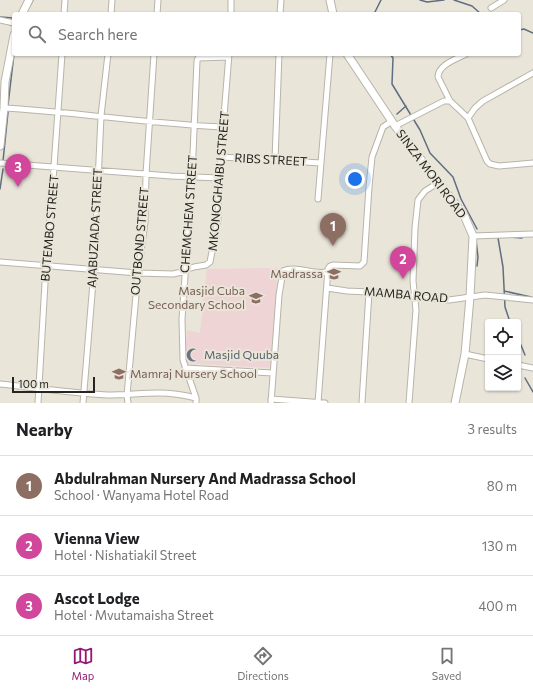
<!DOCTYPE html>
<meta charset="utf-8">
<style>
:root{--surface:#fff;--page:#f2f2f2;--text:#202124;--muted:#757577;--line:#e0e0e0;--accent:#921977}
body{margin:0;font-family:Commissioner,sans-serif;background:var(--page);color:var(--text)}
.controls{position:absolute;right:12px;bottom:12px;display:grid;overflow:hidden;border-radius:4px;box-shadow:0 1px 3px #0004}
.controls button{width:36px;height:36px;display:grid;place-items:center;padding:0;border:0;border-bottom:1px solid var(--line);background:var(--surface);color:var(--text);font:20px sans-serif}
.scale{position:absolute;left:12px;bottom:10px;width:83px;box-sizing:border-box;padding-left:4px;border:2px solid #262520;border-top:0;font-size:11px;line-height:14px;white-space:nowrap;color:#262520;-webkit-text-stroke:3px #e9e5d9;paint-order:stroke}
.you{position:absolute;left:355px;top:179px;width:14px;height:14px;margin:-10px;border:3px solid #fff;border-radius:50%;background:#1a73e8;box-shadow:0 0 0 6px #1a73e833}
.badge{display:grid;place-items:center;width:26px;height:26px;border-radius:50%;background:var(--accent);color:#fff;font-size:13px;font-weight:700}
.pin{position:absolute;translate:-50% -33px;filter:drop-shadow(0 1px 2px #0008)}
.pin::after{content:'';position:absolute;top:21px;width:14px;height:12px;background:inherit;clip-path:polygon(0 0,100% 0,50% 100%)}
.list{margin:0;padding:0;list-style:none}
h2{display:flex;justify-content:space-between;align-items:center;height:52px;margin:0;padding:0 16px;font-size:17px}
h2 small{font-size:13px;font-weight:400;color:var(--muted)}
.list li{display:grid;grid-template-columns:26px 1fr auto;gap:12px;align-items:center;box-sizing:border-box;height:60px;padding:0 16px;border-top:1px solid var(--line)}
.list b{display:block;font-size:15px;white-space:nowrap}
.list p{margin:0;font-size:13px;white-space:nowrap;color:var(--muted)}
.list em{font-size:13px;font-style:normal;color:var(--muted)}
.icon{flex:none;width:22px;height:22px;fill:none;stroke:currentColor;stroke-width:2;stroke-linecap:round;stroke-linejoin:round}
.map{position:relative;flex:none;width:533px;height:403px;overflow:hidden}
.search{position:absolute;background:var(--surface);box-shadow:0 1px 3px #0004;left:12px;right:12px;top:12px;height:44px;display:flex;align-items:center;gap:10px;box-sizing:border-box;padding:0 14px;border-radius:4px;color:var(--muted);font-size:15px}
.sheet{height:232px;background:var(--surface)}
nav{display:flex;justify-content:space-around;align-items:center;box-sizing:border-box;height:56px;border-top:1px solid var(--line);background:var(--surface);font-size:11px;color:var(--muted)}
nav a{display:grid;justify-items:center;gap:2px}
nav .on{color:var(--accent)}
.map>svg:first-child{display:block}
</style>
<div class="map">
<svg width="533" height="403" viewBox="0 0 533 403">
<rect width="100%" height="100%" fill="#e9e5d9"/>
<path fill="#efd4d5" d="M277 268 276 307 273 364 270 368 184 363 187 330 200 333 207 269Z"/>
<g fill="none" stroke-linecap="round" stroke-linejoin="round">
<path stroke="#606e81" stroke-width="1.5" d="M420 0 427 2 444 0
M454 0 472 6 481 14
M31 4 33 0
M375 14V12L381 0
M0 17 14 18
M8 24 14 26
M519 30 524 29 533 33
M390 54 393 58 392 84 420 130 430 153 453 177 461 199 477 229
M8 105 14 54
M397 114 406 106
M3 161 8 112
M0 189 3 169
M500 237 498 238 503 267 505 307 510 322
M509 237 522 238
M476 240 478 257 477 266
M504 291 531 297
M518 338 525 355
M525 378 533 392"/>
<g stroke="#b8b4a9" stroke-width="7">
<path id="minor" d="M491 8 504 0
M64 14 65 0
M111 14 112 0
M157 14 158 0
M231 14V0
M280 14 281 0
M0 20 14 23
M466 54C456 59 438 65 438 77L450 101 468 118 487 161 490 164 499 166 533 163
M4 108C77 112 150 124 224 127
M468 118 475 108 483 101 533 73
M395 126 444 101H450
M221 157 321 163
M275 160 279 54
M0 163 171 176 219 178
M318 199 330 54
M473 236 533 234
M0 262 138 273 173 274 186 271 188 269 194 267 206 265 210 262 218 220 219 178 229 54
M327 288 347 291 391 293 415 297 449 300 485 295 533 300
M465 354 488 359
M518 365 533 368
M185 368 273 373
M0 384C36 388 71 393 107 395 125 395 142 393 159 393 172 393 184 395 196 398
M271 399 325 403
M38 403 46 266 54 167 62 54
M83 403 94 270 101 116 108 54
M128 403 127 395 138 273 145 222 146 174 154 54
M196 403V398L183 360 182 319 192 177 197 61 198 58 228 57
M271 403 279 295 283 271C295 265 313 275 327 272
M318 403 328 269 330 266 333 265 360 266 364 262 369 187 372 157 383 127 392 121
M362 403 369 292
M409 403 416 310 413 281 415 228 418 200 425 191 433 186 437 181"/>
</g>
<g stroke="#b8b4a9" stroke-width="9">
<path id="tertiary" d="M330 0 333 14
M22 14 29 0
M347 54 395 126 464 215 473 236 470 297 465 354 455 403
M0 146 4 108 5 82 14 35"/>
</g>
<use href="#minor" stroke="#fff" stroke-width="5"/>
<use href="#tertiary" stroke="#fff" stroke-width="7"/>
</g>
<defs>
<g id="school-bare" transform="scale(1.08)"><path d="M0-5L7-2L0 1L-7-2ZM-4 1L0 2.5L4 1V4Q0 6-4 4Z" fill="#8d6e63" stroke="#e9e5d9" stroke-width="2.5" paint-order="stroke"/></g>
<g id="mosque-bare" transform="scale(1.08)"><path d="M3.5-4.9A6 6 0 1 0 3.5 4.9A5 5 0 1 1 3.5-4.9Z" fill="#6b7280" stroke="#e9e5d9" stroke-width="2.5" paint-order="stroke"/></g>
</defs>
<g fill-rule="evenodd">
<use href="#school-bare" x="334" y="274"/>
<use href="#school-bare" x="256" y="298"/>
<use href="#mosque-bare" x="193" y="355"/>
<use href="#school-bare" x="119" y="374"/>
</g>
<g text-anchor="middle" stroke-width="4" stroke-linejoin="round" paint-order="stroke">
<g font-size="12" fill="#262520" stroke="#e9e5d9">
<text transform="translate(271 160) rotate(3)" y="4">RIBS STREET</text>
<text transform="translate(431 174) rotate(53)" y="4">SINZA MORI ROAD</text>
<text transform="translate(219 181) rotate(-85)" y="4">MKONOGHAIBU STREET</text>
<text transform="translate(189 214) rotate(-86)" y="4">CHEMCHEM STREET</text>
<text transform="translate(50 228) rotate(-85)" y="4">BUTEMBO STREET</text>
<text transform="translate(95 228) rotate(-87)" y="4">AJABUZIADA STREET</text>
<text transform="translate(140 241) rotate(-85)" y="4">OUTBOND STREET</text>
<text transform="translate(406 295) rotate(5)" y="4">MAMBA ROAD</text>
</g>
<g font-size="12" fill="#785e54" stroke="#e9e5d9" text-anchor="end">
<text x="323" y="278">Madrassa</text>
<text x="245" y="295">Masjid Cuba<tspan x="245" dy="14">Secondary School</tspan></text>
<text x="130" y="378" text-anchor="start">Mamraj Nursery School</text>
</g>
<g font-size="12" fill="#5b616d" stroke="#e9e5d9" text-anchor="start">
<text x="204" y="359">Masjid Quuba</text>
</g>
</g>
</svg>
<div class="controls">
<button><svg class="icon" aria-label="locate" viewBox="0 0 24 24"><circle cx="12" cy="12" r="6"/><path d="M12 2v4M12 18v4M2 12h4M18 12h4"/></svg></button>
<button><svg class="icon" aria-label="layers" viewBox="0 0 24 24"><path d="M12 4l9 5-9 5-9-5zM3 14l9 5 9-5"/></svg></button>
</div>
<div class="scale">100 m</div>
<div class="you"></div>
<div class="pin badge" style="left:333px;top:246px;background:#8d6e63">1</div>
<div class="pin badge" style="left:403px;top:279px;background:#d1479c">2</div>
<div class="pin badge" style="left:18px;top:187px;background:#d1479c">3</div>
<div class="search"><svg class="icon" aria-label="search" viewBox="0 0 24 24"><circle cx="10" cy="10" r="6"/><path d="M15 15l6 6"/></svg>Search here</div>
</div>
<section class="sheet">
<h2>Nearby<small>3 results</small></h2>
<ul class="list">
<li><span class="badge" style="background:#8d6e63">1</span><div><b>Abdulrahman Nursery And Madrassa School</b><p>School · Wanyama Hotel Road</p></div><em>80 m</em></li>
<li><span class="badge" style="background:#d1479c">2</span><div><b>Vienna View</b><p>Hotel · Nishatiakil Street</p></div><em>130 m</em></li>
<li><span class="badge" style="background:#d1479c">3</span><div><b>Ascot Lodge</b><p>Hotel · Mvutamaisha Street</p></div><em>400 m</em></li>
</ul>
</section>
<nav>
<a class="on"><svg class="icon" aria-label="map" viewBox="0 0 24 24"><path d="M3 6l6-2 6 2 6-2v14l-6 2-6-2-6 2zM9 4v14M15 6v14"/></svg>Map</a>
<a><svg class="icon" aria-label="directions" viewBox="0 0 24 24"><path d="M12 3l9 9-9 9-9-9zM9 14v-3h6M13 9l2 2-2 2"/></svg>Directions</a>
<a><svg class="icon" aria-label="saved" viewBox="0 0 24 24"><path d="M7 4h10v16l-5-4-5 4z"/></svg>Saved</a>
</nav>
